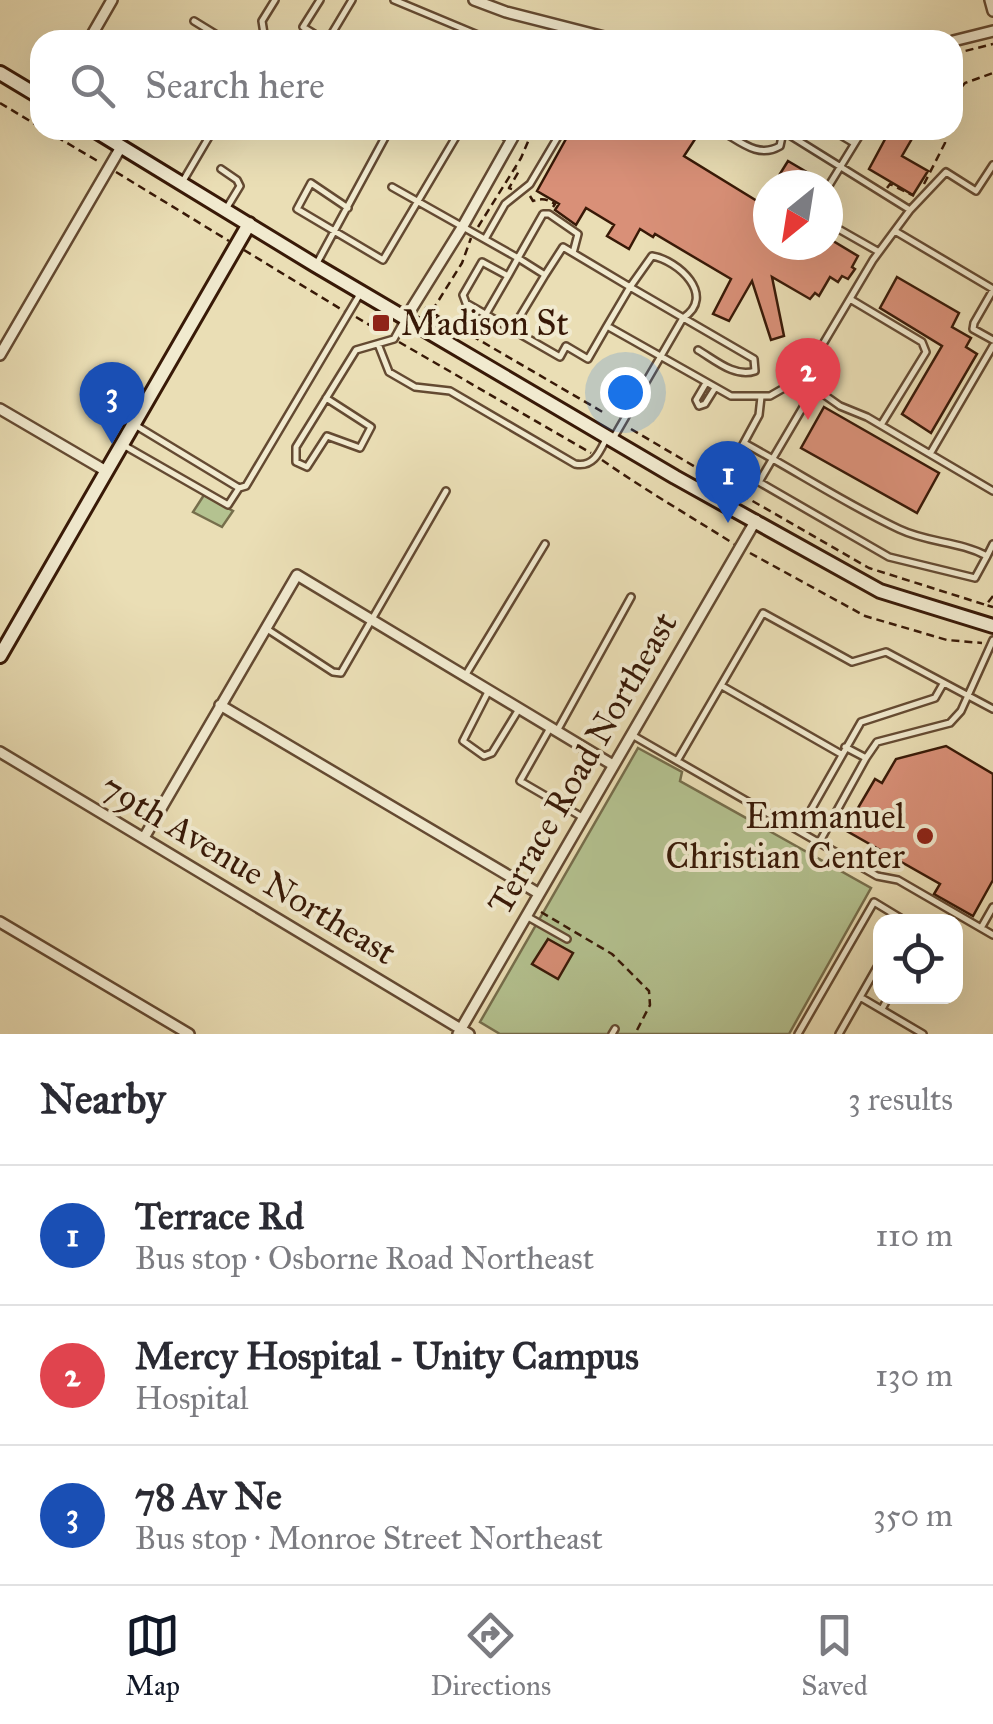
<!DOCTYPE html>
<meta charset="utf-8">
<style>
:root{--surface:#fff;--page:#f2f2f3;--text:#2b2b33;--muted:#7c7c81;--line:#e1e1e2;--accent:#111827}
body{margin:0;font-family:"IM FELL Great Primer",serif;background:var(--page);color:var(--text)}
.controls{position:absolute;right:30px;bottom:30px;display:grid;overflow:hidden;border-radius:20px;box-shadow:0 10px 40px #0002}
.controls button{width:90px;height:90px;display:grid;place-items:center;padding:0;border:0;border-bottom:2px solid var(--line);background:var(--surface);color:var(--text);font:50px sans-serif}
.compass{position:absolute;left:753px;top:170px;width:90px;height:90px;border-radius:50%;background:var(--surface);box-shadow:0 10px 40px #0002;rotate:210deg}
.you{position:absolute;left:625px;top:392px;width:35px;height:35px;margin:-25px;border:8px solid #fff;border-radius:50%;background:#1a73e8;box-shadow:0 0 0 15px #1a73e833}
.badge{display:grid;place-items:center;width:65px;height:65px;border-radius:50%;background:var(--accent);color:#fff;font-size:32px;font-weight:700}
.pin{position:absolute;translate:-50% -82px;filter:drop-shadow(0 2px 5px #0008)}
.pin::after{content:'';position:absolute;top:52px;width:35px;height:30px;background:inherit;clip-path:polygon(0 0,100% 0,50% 100%)}
.list{margin:0;padding:0;list-style:none}
h2{display:flex;justify-content:space-between;align-items:center;height:130px;margin:0;padding:0 40px;font-size:42px}
h2 small{font-size:32px;font-weight:400;color:var(--muted)}
.list li{display:grid;grid-template-columns:65px 1fr auto;gap:30px;align-items:center;box-sizing:border-box;height:140px;padding:0 40px;border-top:2px solid var(--line)}
.list b{display:block;font-size:38px;white-space:nowrap}
.list p{margin:0;font-size:32px;white-space:nowrap;color:var(--muted)}
.list em{font-size:32px;font-style:normal;color:var(--muted)}
.icon{flex:none;width:55px;height:55px;fill:none;stroke:currentColor;stroke-width:2;stroke-linecap:round;stroke-linejoin:round}
.map{position:relative;flex:none;width:993px;height:1034px;overflow:hidden}
.search{position:absolute;background:var(--surface);box-shadow:0 10px 40px #0002;left:30px;right:30px;top:30px;height:110px;display:flex;align-items:center;gap:25px;box-sizing:border-box;padding:0 35px;border-radius:30px;color:var(--muted);font-size:38px}
.sheet{height:550px;background:var(--surface)}
nav{display:flex;justify-content:space-around;align-items:center;box-sizing:border-box;height:140px;border-top:2px solid var(--line);background:var(--surface);font-size:28px;color:var(--muted)}
nav a{display:grid;justify-items:center;gap:5px}
nav .on{color:var(--accent)}
.map>svg:first-child{display:block}
</style>
<div class="map">
<svg width="993" height="1034" viewBox="0 0 993 1034">
<rect width="100%" height="100%" fill="#eadeb5"/>
<filter id="stains"><feTurbulence type="fractalNoise" baseFrequency=".002" numOctaves="4"/><feColorMatrix values="0 0 0 0 .2 0 0 0 0 .09 0 0 0 0 .02 0 0 0 .5 -.17"/></filter>
<radialGradient id="worn" r=".72"><stop offset=".6" stop-color="#630" stop-opacity="0"/><stop offset="1" stop-color="#630" stop-opacity=".3"/></radialGradient>
<path fill="#b4c290" stroke="#766e4c" stroke-width="2.5" d="M204 495 233 511 222 527 193 512Z
M638 748 682 772 680 781 871 888 789 1034H500L480 1022Z"/>
<path fill="#d99078" stroke="#381907" stroke-width="2.5" d="M571 130H701L684 156 762 204 768 194V245H828V238L858 256 852 267 855 269 848 279 842 276 838 282 830 277 819 296 815 293 810 299 772 277 784 336 771 340 752 281 729 321 713 314 731 279 655 234 653 237 640 229 629 249 607 236 614 225 586 208 576 225 555 210 559 204 537 191Z
M890 130H917L902 156 928 171 913 195 869 169Z
M788 161 815 177 819 185H773Z
M897 277 959 313 952 327 971 338 966 347 977 354 931 433 902 414 942 346 880 308Z
M824 407 939 473 917 513 801 448Z
M946 746 993 774V880L973 916 934 894 940 884 845 830 875 779 882 783 896 759Z
M548 939 573 953 558 979 532 964Z"/>
<g fill="none" stroke-linecap="round" stroke-linejoin="round">
<g stroke="#644a32" stroke-width="10">
<path id="lane" d="M320 0 303 27 324 40
M394 0 490 40
M194 21 225 40
M265 40 262 21 275 0
M328 40 352 0
M495 130 509 139
M720 130C740 141 758 159 780 146L783 132
M832 130 854 143
M783 131 910 210 873 260 801 381
M221 169 237 180 240 186 226 209
M183 181 213 130
M392 187 518 258 543 214H549L578 234 573 253
M828 187 863 130
M348 208 311 183 297 209 383 260 460 130
M910 210 946 172 976 191 993 165
M828 223 879 252
M895 231 993 289
M485 239 505 204 530 184 562 130
M317 263 389 130
M993 290 974 323 973 329 993 340
M850 299 922 342 926 352 881 425
M486 314 508 276
M607 326 630 287 563 247 545 275 518 258 508 276 482 262 463 295 466 303 560 357 566 346 588 359 607 326 731 396H770L798 380 806 382 840 406 867 417 993 491
M513 328 545 275
M378 344 389 372 415 387 450 391 575 464C594 468 600 451 607 437
M706 383 696 400 699 406 705 404 715 388
M326 398 371 427 360 448 327 436 307 467 296 462V447L356 350 394 339 405 319
M806 402 759 482 889 557 975 578 987 556
M135 425 239 488
M614 437 683 318C717 296 678 260 652 256L630 287 754 359 755 371C735 378 715 360 698 350
M744 443C796 471 846 504 899 529 928 543 959 541 987 556L993 544
M125 446 228 505 239 488 246 486 360 294
M930 454 993 346
M715 496 759 415 761 397
M267 629 333 672 341 673 446 491
M465 676 545 544
M722 686 841 754
M488 692 463 741 484 756 492 753 519 709
M550 728 520 781 582 817
M557 731 631 597
M632 735 877 876 898 880 993 935
M845 747 866 758 877 742 950 723 961 711 993 640
M677 761 763 613 852 662 886 652 993 709
M799 831 861 722 935 698 943 684
M819 843 866 758
M528 917 567 939
M981 928 993 907
M860 997 923 1034
M882 1009 889 996
M612 1034 615 1029
M798 1034 874 902 907 922
M839 1034 880 962"/>
</g>
<g stroke="#644a32" stroke-width="14">
<path id="street" d="M474 0 506 12 616 40
M990 0 993 11
M89 40 112 0
M953 41 993 31
M407 316 463 226 517 130
M0 355 121 147
M0 409 106 471
M220 705 538 893
M0 752 469 1034
M145 836 297 575 613 765
M0 922 189 1034
M458 1034 756 520"/>
</g>
<g stroke="#381907" stroke-width="18">
<path id="secondary" d="M0 73 40 97
M94 130 315 265 675 477 880 591 993 626
M0 656 249 224"/>
</g>
<path stroke="#381907" stroke-width="2.5" stroke-dasharray="8 5" stroke-linecap="butt" d="M953 54 993 44
M953 97 965 83 993 73
M0 103 40 127
M45 130 101 163
M116 172 229 241
M924 184 945 143V130
M887 188 890 184 914 196
M512 189 509 188 519 171 516 169
M530 196 533 201C543 198 546 199 555 204L553 207
M478 227 521 158 533 130
M244 250 344 311
M425 307 438 316 435 321
M432 311 462 263 471 238
M438 316 606 414
M356 317 383 333
M399 342 591 453
M631 429 714 478
M602 460C645 490 690 516 734 544
M730 488 869 568 986 605
M750 553 865 616 947 640 982 643
M993 596 986 605 993 607
M541 912 612 954 649 991 650 1005 635 1034"/>
<use href="#lane" stroke="#f1eacf" stroke-width="5"/>
<use href="#street" stroke="#f1eacf" stroke-width="9"/>
<use href="#secondary" stroke="#f1eacf" stroke-width="12"/>
</g>
<g fill="#8f2418" stroke="#f1eacf" stroke-width="4">
<rect x="371" y="313" width="20" height="20" rx="5"/>
<circle cx="925" cy="836" r="10"/>
</g>
<g text-anchor="middle" stroke-width="8" stroke-linejoin="round" paint-order="stroke">
<g font-size="35" fill="#381907" stroke="#f1eacf" text-anchor="start">
<text x="401" y="335">Madison St</text>
<text x="905" y="828" text-anchor="end">Emmanuel<tspan x="905" dy="40">Christian Center</tspan></text>
</g>
<g font-size="35" fill="#381907" stroke="#f1eacf">
<text transform="translate(582 763) rotate(-60)" y="12">Terrace Road Northeast</text>
<text transform="translate(249 869) rotate(31)" y="12">79th Avenue Northeast</text>
</g>
</g>
<rect width="100%" height="100%" filter="url(#stains)"/>
<rect width="100%" height="100%" fill="url(#worn)"/>
</svg>
<div class="controls">
<button><svg class="icon" aria-label="locate" viewBox="0 0 24 24"><circle cx="12" cy="12" r="6"/><path d="M12 2v4M12 18v4M2 12h4M18 12h4"/></svg></button>
</div>
<svg class="compass" viewBox="-18 -18 36 36"><path d="M0-13l5 13h-10z" fill="#e53935"/><path d="M0 13l5-13h-10z" fill="#7c7c81"/></svg>
<div class="you"></div>
<div class="pin badge" style="left:728px;top:523px;background:#1a4fb4">1</div>
<div class="pin badge" style="left:808px;top:420px;background:#e0444e">2</div>
<div class="pin badge" style="left:112px;top:444px;background:#1a4fb4">3</div>
<div class="search"><svg class="icon" aria-label="search" viewBox="0 0 24 24"><circle cx="10" cy="10" r="6"/><path d="M15 15l6 6"/></svg>Search here</div>
</div>
<section class="sheet">
<h2>Nearby<small>3 results</small></h2>
<ul class="list">
<li><span class="badge" style="background:#1a4fb4">1</span><div><b>Terrace Rd</b><p>Bus stop · Osborne Road Northeast</p></div><em>110 m</em></li>
<li><span class="badge" style="background:#e0444e">2</span><div><b>Mercy Hospital - Unity Campus</b><p>Hospital</p></div><em>130 m</em></li>
<li><span class="badge" style="background:#1a4fb4">3</span><div><b>78 Av Ne</b><p>Bus stop · Monroe Street Northeast</p></div><em>350 m</em></li>
</ul>
</section>
<nav>
<a class="on"><svg class="icon" aria-label="map" viewBox="0 0 24 24"><path d="M3 6l6-2 6 2 6-2v14l-6 2-6-2-6 2zM9 4v14M15 6v14"/></svg>Map</a>
<a><svg class="icon" aria-label="directions" viewBox="0 0 24 24"><path d="M12 3l9 9-9 9-9-9zM9 14v-3h6M13 9l2 2-2 2"/></svg>Directions</a>
<a><svg class="icon" aria-label="saved" viewBox="0 0 24 24"><path d="M7 4h10v16l-5-4-5 4z"/></svg>Saved</a>
</nav>
